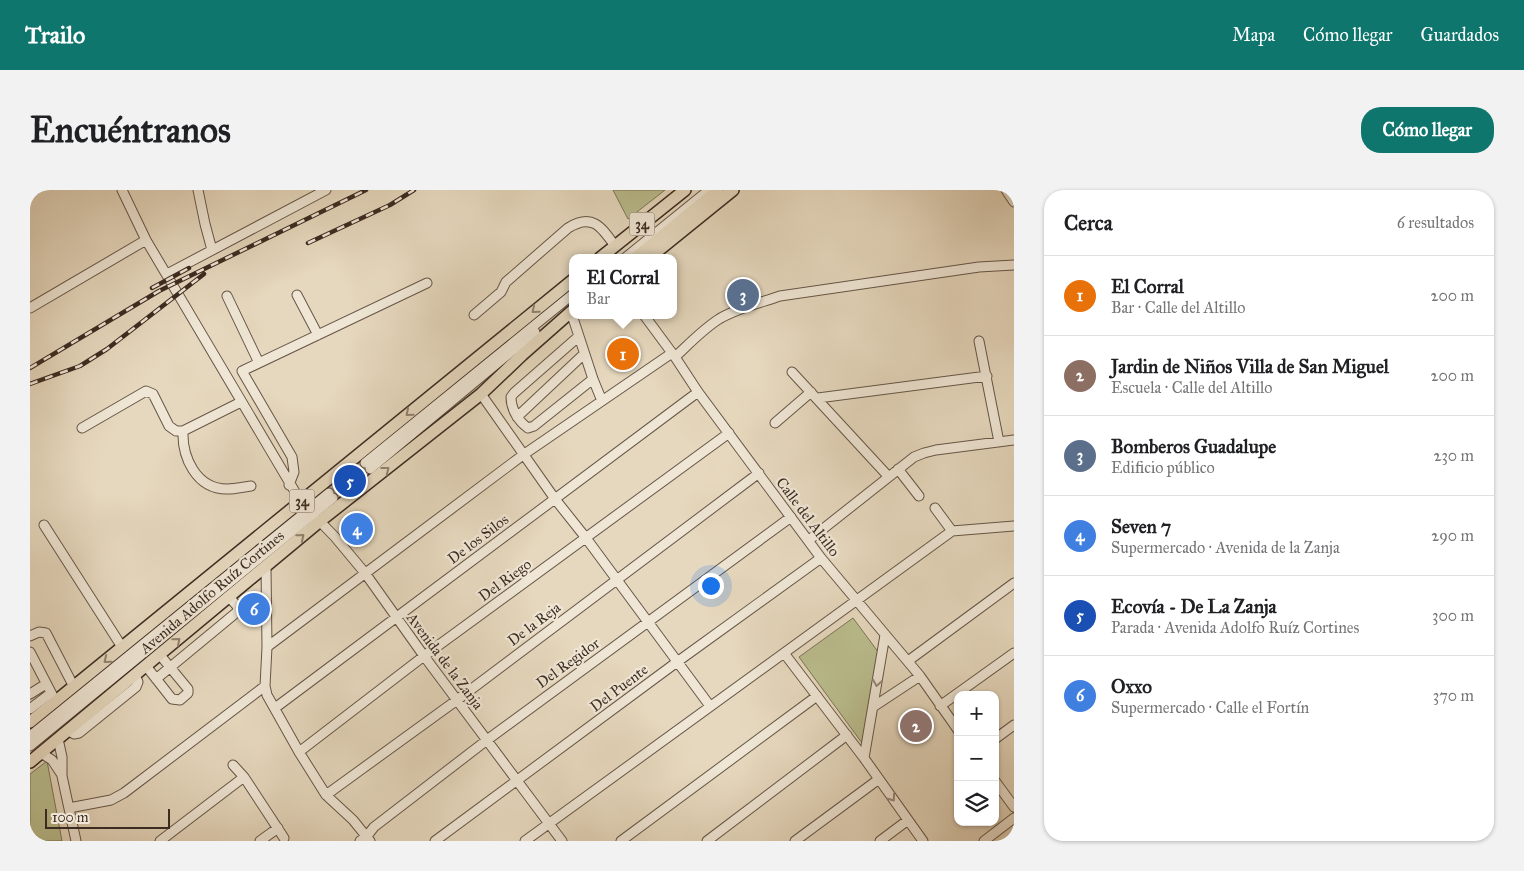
<!DOCTYPE html>
<html lang="es">
<meta charset="utf-8">
<style>
:root{--surface:#fff;--page:#f2f2f2;--text:#202124;--muted:#757577;--line:#e0e0e0;--accent:#0f766e}
body{margin:0;font-family:"IM FELL Great Primer",serif;background:var(--page);color:var(--text)}
.controls{position:absolute;right:15px;bottom:15px;display:grid;overflow:hidden;border-radius:10px;box-shadow:0 1px 4px #0004}
.controls button{width:45px;height:45px;display:grid;place-items:center;padding:0;border:0;border-bottom:1px solid var(--line);background:var(--surface);color:var(--text);font:25px sans-serif}
.scale{position:absolute;left:15px;bottom:12px;width:125px;box-sizing:border-box;padding-left:5px;border:2px solid #3c2b21;border-top:0;font-size:14px;line-height:18px;white-space:nowrap;color:#3c2b21;-webkit-text-stroke:4px #efe6d5;paint-order:stroke}
.you{position:absolute;left:680px;top:395px;width:18px;height:18px;margin:-12px;border:4px solid #fff;border-radius:50%;background:#1a73e8;box-shadow:0 0 0 8px #1a73e833}
.badge{display:grid;place-items:center;width:32px;height:32px;border-radius:50%;background:var(--accent);color:#fff;font-size:16px;font-weight:700}
.pin{position:absolute;translate:-50% -50%;border:2px solid #fff;box-shadow:0 1px 5px #0006}
.popup{position:absolute;left:539px;top:64px;width:108px;height:65px;box-sizing:border-box;display:grid;place-content:center;border-radius:10px;background:var(--surface);filter:drop-shadow(0 1px 4px #0005);font-size:16px;white-space:nowrap;color:var(--muted)}
.popup b{font-size:19px;color:var(--text)}
.popup::after{content:'';position:absolute;left:50%;top:100%;margin-left:-10px;border:10px solid transparent;border-top-color:var(--surface)}
.list{margin:0;padding:0;list-style:none}
h2{display:flex;justify-content:space-between;align-items:center;height:65px;margin:0;padding:0 20px;font-size:21px}
h2 small{font-size:16px;font-weight:400;color:var(--muted)}
.list li{display:grid;grid-template-columns:32px 1fr auto;gap:15px;align-items:center;box-sizing:border-box;height:80px;padding:0 20px;border-top:1px solid var(--line)}
.list b{display:block;font-size:19px;white-space:nowrap}
.list p{margin:0;font-size:16px;white-space:nowrap;color:var(--muted)}
.list em{font-size:16px;font-style:normal;color:var(--muted)}
.icon{flex:none;width:28px;height:28px;fill:none;stroke:currentColor;stroke-width:2;stroke-linecap:round;stroke-linejoin:round}
.map{position:relative;flex:none;width:984px;height:651px;overflow:hidden;border-radius:20px}
header{display:flex;align-items:center;gap:30px;box-sizing:border-box;height:70px;padding:0 25px;background:var(--accent);color:#fff}
header strong{font-size:24px}
nav{display:flex;gap:28px;margin-inline-start:auto;font-size:18px}
.intro{display:flex;align-items:center;justify-content:space-between;box-sizing:border-box;height:120px;padding:0 30px}
h1{margin:0;font-size:35px}
.button{padding:12px 22px;border-radius:20px;background:var(--accent);color:#fff;font-size:18px;font-weight:700}
main{display:flex;gap:30px;padding:0 30px}
aside{flex:1;background:var(--surface);border-radius:20px;box-shadow:0 1px 4px #0004}
.map>svg:first-child{display:block}
</style>
<header>
<strong>Trailo</strong>
<nav><a>Mapa</a><a>Cómo llegar</a><a>Guardados</a></nav>
</header>
<div class="intro"><h1>Encuéntranos</h1><a class="button">Cómo llegar</a></div>
<main>
<div class="map">
<svg width="984" height="651" viewBox="0 0 984 651">
<rect width="100%" height="100%" fill="#e6d8be"/>
<filter id="stains"><feTurbulence type="fractalNoise" baseFrequency=".004" numOctaves="4"/><feColorMatrix values="0 0 0 0 .2 0 0 0 0 .09 0 0 0 0 .02 0 0 0 .5 -.17"/></filter>
<radialGradient id="worn" r=".72"><stop offset=".6" stop-color="#630" stop-opacity="0"/><stop offset="1" stop-color="#630" stop-opacity=".3"/></radialGradient>
<path fill="#babd8e" stroke="#7b7458" d="M583 0H635L598 29Z
M823 428 849 463 832 553 769 467Z
M17 571 32 651H0V584Z"/>
<g fill="none" stroke-linecap="round" stroke-linejoin="round">
<path stroke="#c4b59f" stroke-width="9" stroke-dasharray="9 4.5" stroke-linecap="butt" d="M299 303 335 273
M303 308 340 279"/>
<g stroke="#665648" stroke-width="11">
<path id="minor" d="M92 0 116 50 271 312 305 347 335 383 394 466 532 651
M168 0 175 34 182 60
M976 0 984 12
M595 68 679 0
M137 84 296 0
M267 105 288 145
M197 106 229 173
M0 118 116 50
M541 122 563 189 572 211
M444 125 471 102 476 92 538 38C562 23 571 36 585 56
M614 125 645 167 668 202 791 368 890 486 928 540
M548 147 484 203 481 207C481 219 488 231 498 238L504 236 563 189
M949 151 969 252
M645 167C659 154 672 140 689 129 707 118 730 113 750 106L949 77 984 75
M762 182 858 286
M451 204 525 309 556 348 680 516
M788 208 957 186
M487 227 554 164
M745 233 781 202
M52 238 116 201 123 204 139 236 146 241H153L211 212
M153 241C152 267 166 299 197 299 205 299 213 297 221 296
M335 273 543 104
M340 279 505 142
M868 279 889 306
M259 295 264 282 262 267 212 181 397 93
M905 318 922 341
M14 335 92 457
M779 350 884 267 894 263 906 260 984 250
M236 377 237 457 235 496 237 505 269 562 296 605 323 630 340 651
M0 446 9 442 16 443 44 497
M237 457 493 265 642 163
M0 462 26 512
M754 463 834 568 893 651
M878 471 984 393
M116 476 142 509 150 510 158 503V499L130 465
M126 489 207 422 208 417 199 407
M0 504 16 494
M910 516 984 463
M843 517 890 486
M245 518 668 202
M0 519 21 503
M39 541 44 544 49 543 106 497 108 492 105 485
M0 546 299 303
M28 549 32 567V586L46 651
M965 549 984 535
M0 556 303 308
M269 562 394 466 699 243
M11 563 22 570 32 585
M834 568 855 445
M203 575 214 587 254 648
M965 591 984 617
M296 605 427 510 729 283
M39 618 81 610 94 603 235 496
M130 651 214 587
M230 651 248 638
M330 651 337 646 344 637 457 550 761 327
M405 651 647 472 791 368
M495 651 922 341 984 336
M591 651 787 506
M677 651 817 545
M765 651 849 589
M850 651 878 630
M954 651 984 628"/>
</g>
<g stroke="#3c2b21" stroke-width="14">
<path id="major" d="M570 68 655 0
M605 68 688 0
M619 68 703 0
M0 532 543 90
M0 572 290 331 451 204 492 165 543 120"/>
</g>
<use href="#minor" stroke="#efe6d5" stroke-width="9"/>
<use href="#major" stroke="#e6d8be" stroke-width="11"/>
<g stroke="#3c2b21" stroke-width="4.5">
<path id="rail" d="M278 53 360 15 384 0
M122 98 159 78
M0 178 129 101 336 0
M0 194 50 176 77 159 174 84"/>
</g>
<use href="#rail" stroke="#efe6d5" stroke-width="2.5" stroke-dasharray="8" stroke-linecap="butt"/>
</g>
<defs><path id="oneway-chevron" d="M-2-3.5L2.5 0L-2 3.5" fill="none" stroke-width="1.6" stroke-linecap="round" stroke-linejoin="round" transform="scale(1.25)"/></defs>
<g stroke="#918270">
<use href="#oneway-chevron" transform="translate(505 120) rotate(141)"/>
<use href="#oneway-chevron" transform="translate(379 223) rotate(140)"/>
<use href="#oneway-chevron" transform="translate(356 280) rotate(-38)"/>
<use href="#oneway-chevron" transform="translate(271 347) rotate(-40)"/>
<use href="#oneway-chevron" transform="translate(147 451) rotate(-40)"/>
<use href="#oneway-chevron" transform="translate(77 470) rotate(141)"/>
</g>
<g stroke="#96887b">
<use href="#oneway-chevron" transform="translate(847 493) rotate(99)"/>
<use href="#oneway-chevron" transform="translate(862 608) rotate(54)"/>
</g>
<g text-anchor="middle" stroke-width="4.5" stroke-linejoin="round" paint-order="stroke">
<g fill="#efe6d5" stroke="#726357" stroke-width="1">
<rect x="599.5" y="22.5" width="25" height="23" rx="4"/>
<rect x="259.5" y="299.5" width="25" height="23" rx="4"/>
</g>
<g font-size="14" font-weight="bold" fill="#3c2b21">
<text x="612" y="39">34</text>
<text x="272" y="316">34</text>
</g>
<g font-size="15" fill="#3c2b21" stroke="#efe6d5">
<text transform="translate(778 327) rotate(53)" y="5">Calle del Altillo</text>
<text transform="translate(448 349) rotate(-37)" y="5">De los Silos</text>
<text transform="translate(475 390) rotate(-36)" y="5">Del Riego</text>
<text transform="translate(182 402) rotate(-40)" y="5">Avenida Adolfo Ruíz Cortines</text>
<text transform="translate(504 434) rotate(-37)" y="5">De la Reja</text>
<text transform="translate(415 471) rotate(53)" y="5">Avenida de la Zanja</text>
<text transform="translate(538 473) rotate(-36)" y="5">Del Regidor</text>
<text transform="translate(589 498) rotate(-37)" y="5">Del Puente</text>
</g>
</g>
<rect width="100%" height="100%" filter="url(#stains)"/>
<rect width="100%" height="100%" fill="url(#worn)"/>
</svg>
<div class="controls">
<button>+</button>
<button>−</button>
<button><svg class="icon" aria-label="layers" viewBox="0 0 24 24"><path d="M12 4l9 5-9 5-9-5zM3 14l9 5 9-5"/></svg></button>
</div>
<div class="scale">100 m</div>
<div class="you"></div>
<div class="pin badge" style="left:593px;top:164px;background:#e8710a">1</div>
<div class="popup"><b>El Corral</b>Bar</div>
<div class="pin badge" style="left:886px;top:536px;background:#8d6e63">2</div>
<div class="pin badge" style="left:713px;top:105px;background:#5c6f8a">3</div>
<div class="pin badge" style="left:327px;top:339px;background:#3f7fe0">4</div>
<div class="pin badge" style="left:320px;top:291px;background:#1a4fb4">5</div>
<div class="pin badge" style="left:224px;top:419px;background:#3f7fe0">6</div>
</div>
<aside>
<h2>Cerca<small>6 resultados</small></h2>
<ul class="list">
<li><span class="badge" style="background:#e8710a">1</span><div><b>El Corral</b><p>Bar · Calle del Altillo</p></div><em>200 m</em></li>
<li><span class="badge" style="background:#8d6e63">2</span><div><b>Jardin de Niños Villa de San Miguel</b><p>Escuela · Calle del Altillo</p></div><em>200 m</em></li>
<li><span class="badge" style="background:#5c6f8a">3</span><div><b>Bomberos Guadalupe</b><p>Edificio público</p></div><em>230 m</em></li>
<li><span class="badge" style="background:#3f7fe0">4</span><div><b>Seven 7</b><p>Supermercado · Avenida de la Zanja</p></div><em>290 m</em></li>
<li><span class="badge" style="background:#1a4fb4">5</span><div><b>Ecovía - De La Zanja</b><p>Parada · Avenida Adolfo Ruíz Cortines</p></div><em>300 m</em></li>
<li><span class="badge" style="background:#3f7fe0">6</span><div><b>Oxxo</b><p>Supermercado · Calle el Fortín</p></div><em>370 m</em></li>
</ul>
</aside>
</main>
